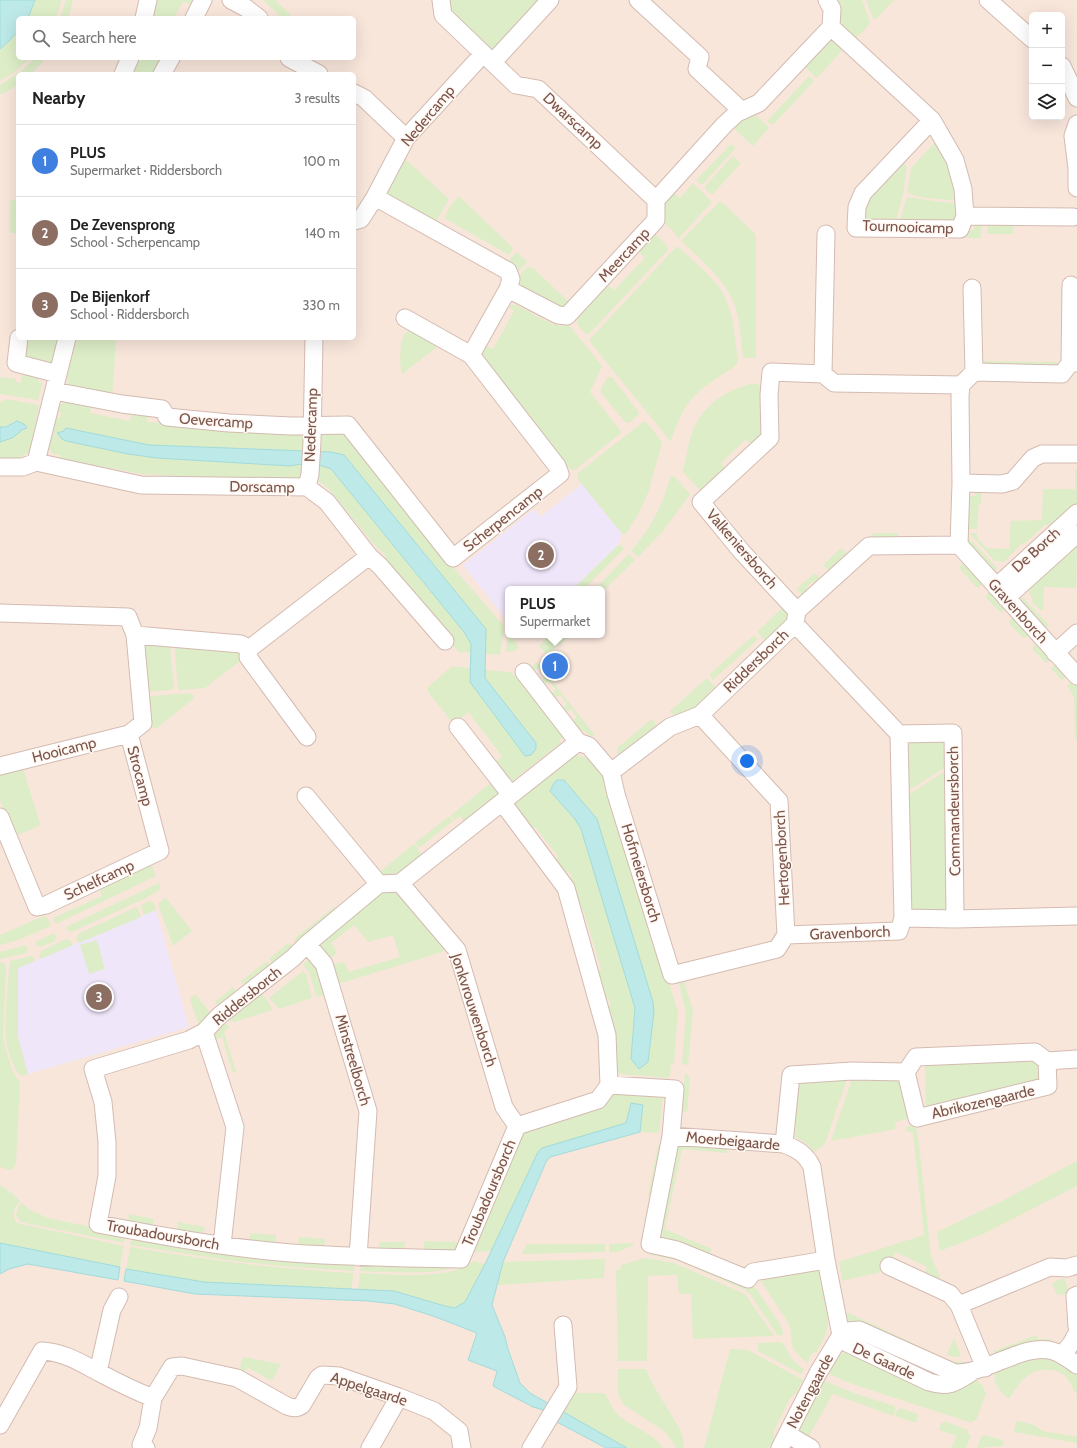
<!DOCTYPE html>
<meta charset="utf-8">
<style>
:root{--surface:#fff;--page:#f6f6f6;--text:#222;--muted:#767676;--line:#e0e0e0;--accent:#2563eb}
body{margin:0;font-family:Cabin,sans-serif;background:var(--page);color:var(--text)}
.controls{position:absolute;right:12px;top:12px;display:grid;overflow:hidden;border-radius:6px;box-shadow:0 4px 16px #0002}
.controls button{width:36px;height:36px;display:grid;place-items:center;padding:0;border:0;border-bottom:1px solid var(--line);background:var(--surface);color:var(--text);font:20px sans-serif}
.you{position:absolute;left:747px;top:761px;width:14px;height:14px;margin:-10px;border:3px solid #fff;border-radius:50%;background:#1a73e8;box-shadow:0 0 0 6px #1a73e833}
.badge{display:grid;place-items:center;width:26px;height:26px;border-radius:50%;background:var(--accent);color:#fff;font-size:13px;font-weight:700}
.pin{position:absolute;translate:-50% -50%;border:2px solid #fff;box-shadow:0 1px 4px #0006}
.popup{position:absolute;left:505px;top:586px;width:100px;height:52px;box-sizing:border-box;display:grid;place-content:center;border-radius:6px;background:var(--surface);filter:drop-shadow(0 1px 3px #0005);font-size:13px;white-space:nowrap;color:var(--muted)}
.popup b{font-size:15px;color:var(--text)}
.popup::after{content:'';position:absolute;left:50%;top:100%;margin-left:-8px;border:8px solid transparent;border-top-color:var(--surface)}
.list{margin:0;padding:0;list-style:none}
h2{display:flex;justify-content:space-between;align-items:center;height:52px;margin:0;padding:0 16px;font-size:17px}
h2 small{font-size:13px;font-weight:400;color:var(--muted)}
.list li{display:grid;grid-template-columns:26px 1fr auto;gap:12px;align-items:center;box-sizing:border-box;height:72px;padding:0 16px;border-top:1px solid var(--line)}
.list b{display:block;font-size:15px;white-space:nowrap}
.list p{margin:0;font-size:13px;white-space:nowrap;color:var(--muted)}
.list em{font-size:13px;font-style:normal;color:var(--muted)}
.icon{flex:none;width:22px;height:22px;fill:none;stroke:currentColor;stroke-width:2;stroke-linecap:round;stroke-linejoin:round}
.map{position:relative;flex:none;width:1077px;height:1448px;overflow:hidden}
.search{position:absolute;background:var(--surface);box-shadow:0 4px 16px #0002;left:16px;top:16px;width:340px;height:44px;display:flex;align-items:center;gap:10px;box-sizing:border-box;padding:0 14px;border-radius:6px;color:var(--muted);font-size:15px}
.panel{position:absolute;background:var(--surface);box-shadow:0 4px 16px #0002;left:16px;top:72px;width:340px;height:268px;border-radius:6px}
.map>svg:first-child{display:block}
</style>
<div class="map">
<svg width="1077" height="1448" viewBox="0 0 1077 1448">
<rect width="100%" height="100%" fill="#fdf3ea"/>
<path fill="#f8e6db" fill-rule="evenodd" d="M0 0H1077V1448H0ZM1032 15H1062V117H1032ZM18 18H354V58H18ZM18 74H354V338H18ZM508 589H602V635H508Z"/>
<path fill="#f0e6fa" d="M582 484 622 534 617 546 573 589H508V622L463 565 534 509 540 517Z
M156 910 189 1027 28 1074 18 1037V968Z"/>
<path fill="#ddedc7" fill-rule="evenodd" d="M35 0H62L56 18H28Z
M66 0H73L69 17V18H60Z
M156 0H195L191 5 183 1 174 18H153Z
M263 0H275L290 14V16L288 18H282Z
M449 0H544L491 52 452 17Z
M837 0H861L863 2 870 22C867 29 859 35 854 39L840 28Z
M866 0H894L876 19H873Z
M18 31V58H30L16 71 0 81V49L9 41Z
M831 39H834L846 46 818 77H815L804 66Z
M35 58H46L31 74H18V85L0 95V85L20 72Z
M140 58H163L154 74H132Z
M809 76 813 80V82L774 124H771L767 121Z
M755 114 769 128 753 146 735 130 736 127 734 125 742 116Z
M938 139 947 153 959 201 925 198 909 194 907 192 911 168Z
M731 144 736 148 703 184H701L696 180Z
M402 156 449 199 435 224 386 197V185Z
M733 156 741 163 713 194H711L705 189V186Z
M903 161 907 167 903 194 896 221 864 220 862 207Z
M693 183 712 202 678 239 674 232 661 220V207L673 192 680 198Z
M458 197H460L512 247 513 249 509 255 444 218 451 205Z
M907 197 940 202 959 203 958 221 900 220Z
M10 200H18V233H11L9 231Z
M719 202 723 203 756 235V356L755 358H743C741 342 740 321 735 306 724 278 702 261 681 241Z
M975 221 981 223V238H967V230H974Z
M1013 222V234H987L988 223Z
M654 233 667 245 668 250 589 334 584 333 577 324 578 319 575 316 606 284 614 290 645 258 638 251Z
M677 246C691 259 718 280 725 297 734 316 734 337 738 358L737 364 734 367C698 390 683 399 671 442L590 342V339Z
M517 252 527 262 519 271 507 264 510 259Z
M527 267H529L533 268 571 304 561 308 521 289C517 280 520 274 527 267Z
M511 305H516L552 324 561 326 569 325 602 366 590 392 620 430 621 433 575 470H572L568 467 566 469 479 354 486 346 493 349 514 311 509 307Z
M411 329 440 340 436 348 402 374C399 367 400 342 404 335 406 332 408 331 411 329Z
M27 338H60L52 366 26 358 25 354Z
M77 338H116L113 388 111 397 71 389 72 385 68 383 67 376Z
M977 361 1058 362V367L983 365Z
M23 372 39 376 38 382 43 383 38 400 0 394V378L3 377 16 379V382L21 383Z
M608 377H612L638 411 639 414 629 423 625 422 601 393V388Z
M751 384H759C761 389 765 422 766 430L753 446 746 439 721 463 727 470 703 494 683 472V470C687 456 688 440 694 428 706 403 725 391 751 384Z
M7 399 39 405 30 450C24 459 11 459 0 460V442L12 438 20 432 21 430 27 428V427L13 423 6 427H0V402Z
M71 400 92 405 90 413 130 421 132 412 147 414V422L296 431 303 437V451L149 445 66 428 64 431 57 433V435L66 441 128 454 157 458 290 466 296 464 303 465 302 473 299 478H285V482L142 474 60 459V455L53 454 49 449 55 417 60 418 61 412 56 411C59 404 63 402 71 403Z
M643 422H646L648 424 662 442 649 490 641 509 626 534H622L577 478 578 473Z
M347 430 358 441 457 572 503 625 504 629 500 655 486 654V629L344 455 331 452H319V438L323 433Z
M318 466 327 467 334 473 464 632 471 644V653L463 652V653L459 652 454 647 384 559 386 556 371 541 329 489 318 481Z
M1075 470H1077V507L1069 514 1048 526 1046 524 1024 544 1023 543C1015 549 1011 556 1004 562L995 561 969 533H977V538L987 548 1009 549 1011 521 1042 520 1043 489H1075Z
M671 476H674L690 494 663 531 638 557 631 551C643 537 653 522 660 506 665 496 667 486 671 476Z
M975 491 981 492V504H979L977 529H969V498L970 496H975Z
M873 533H896L898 534V538H872Z
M964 538 970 539 997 568 996 571 990 569Z
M1077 543 1076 588 1044 587 1043 610 1041 611 1032 602 1033 599 1029 593V590L1035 584 1034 582Z
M618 545H621L624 549 584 589H573Z
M841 548 848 554 829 571 823 565Z
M629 554 635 560 602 592V589H595Z
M963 562 983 584 978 588 976 587 959 568Z
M815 573 821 579 815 585 812 582 806 588 809 591 804 597 797 590V588Z
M990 591 1007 608 1001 613 986 598V596Z
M1021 596 1049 625 1046 628 1023 605Z
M785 605 791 616 768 644 758 633V631Z
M1014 616 1029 635 1025 638H1023L1009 623V621Z
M550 635H571L548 654H546L539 646Z
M754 635 758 639 713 680 710 676 711 673 753 636Z
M508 636H511L519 647 514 651 507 652 506 650Z
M174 641 241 648 240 661 205 688 180 690 178 689Z
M1037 641 1052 658 1046 663 1032 649 1033 646Z
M142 642 170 646 174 688 172 690 144 692Z
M537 662 595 735 590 737 584 730 581 733 569 724 577 717 571 709 564 714 561 709 567 704 560 695 553 700 550 695 556 689 549 682 542 687 539 682 545 676 539 668 531 674 527 670Z
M1055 664 1068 676 1062 680 1051 669Z
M452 666 470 668 469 677 520 749 499 695 485 678 484 670 511 672 517 678 520 676 567 738 564 740 562 738 559 741 561 743 511 782 495 762 502 756 468 712 456 723H453L428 692V687Z
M707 678 718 690 717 691 714 688 708 693 710 697 695 711 679 717 669 712Z
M1073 680 1077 683V739H1075L1074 697 1067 686Z
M190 693 194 696 193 699 157 728H153L151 726 149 698 150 696Z
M652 719 656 724 655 728 624 753 618 756 617 748Z
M933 739 946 742 949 765 903 794 905 743 908 741Z
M576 755C593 758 593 767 605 776L647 909 643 911 645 917 649 916 678 1012 674 1064 671 1063 670 1076 667 1078 621 1074 618 1072 607 1006 611 1005 608 997 604 998 597 971 601 969 583 909 579 910 568 879 572 877 568 871 565 873 555 861 558 856 535 827 532 829 515 807V802L568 758ZM564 780 597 819 603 840 653 1002 649 1056 648 1061 644 1064 635 1016V1008L581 829 575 819 550 791 555 781Z
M20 768H23L40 824 39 826 13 837 0 800V775Z
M949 769 947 911 910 910 903 798Z
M493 781 503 792 466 824 460 816 454 820 451 815Z
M449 816 453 821 419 848 415 843Z
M414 844 424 857 398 876 383 878 377 874Z
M150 861 156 876 56 924 53 919 55 917 102 896 98 885Z
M159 883 161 889 148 897 72 932 68 931 66 927Z
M397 890 445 949 442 952 335 985 331 968 334 964 344 962 345 963 349 972 400 957 393 935 368 942 354 925 331 943 337 951 334 956 325 958 316 943 378 892Z
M165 898 167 899 192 931 173 946 158 904Z
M149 901 154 903 156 910 144 915 141 905Z
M136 907 138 908 141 917 79 943 76 938 78 934Z
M334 907 337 908 339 911 297 944 294 941 295 938Z
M44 916 47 917 51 926 18 940 0 945V935Z
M54 933 56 936 55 941 41 947 37 946 35 942Z
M66 939 70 940 73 945 41 959 39 956 41 951Z
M97 940 105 969 89 974 80 945Z
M288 943 291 944 297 950 275 967 269 959Z
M26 945 28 950 27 953 0 959V952Z
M31 956 33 957 35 961 18 968V1037L28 1074 23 1076 18 1074C12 1063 7 1051 6 1038 4 1018 8 990 9 969L10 961Z
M310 958 320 970 328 994 318 997 316 996 309 972 303 965Z
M267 961 273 969 246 988 241 981Z
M0 962 4 963 6 966 3 1039 12 1070 20 1083 16 1164 13 1169 10 1170 0 1167Z
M303 971 306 974 312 998 279 1009 269 998Z
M683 979 693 1010 688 1065 682 1064 686 1013 679 982Z
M233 987 238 994 220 1009 215 1002Z
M261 991 272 1008V1010L234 1022 230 1021 227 1018Z
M194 995H196L212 1015 200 1026 198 1023 190 999Z
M223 1020 229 1027 224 1032 236 1072 233 1073 222 1037 214 1040 211 1032Z
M1039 1059 1042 1079 926 1110 925 1060Z
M685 1074H687L690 1079 687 1112 681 1111Z
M848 1076 825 1144 815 1152 805 1142 795 1137 796 1127 790 1126 797 1082Z
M852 1079H898L901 1083 908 1119 895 1122 896 1129 831 1141Z
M613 1093 663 1097 659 1133 640 1132 643 1105 626 1123 542 1148 538 1152 491 1251 471 1252 520 1139 526 1131Z
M913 1125 916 1126 919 1144 931 1256 940 1277 939 1279 925 1275 924 1273 927 1267 896 1252 885 1271 842 1281 839 1262 924 1235 913 1133 905 1130 907 1127Z
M679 1144 726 1147 728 1153 682 1149 665 1229 712 1249 708 1256 662 1240 659 1236 673 1149Z
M658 1145 666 1146 653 1197 648 1196Z
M1077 1161V1186L983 1234 940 1251 937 1232 1006 1199Z
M0 1185 12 1193 20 1201C14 1208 11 1215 17 1223L124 1246 120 1267 0 1243Z
M22 1203 30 1210 48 1218 121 1233 125 1238 124 1243 20 1222 16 1215 18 1207Z
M129 1214 154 1219 152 1227 128 1223Z
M178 1222 205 1227 203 1237 177 1231Z
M250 1233 276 1235 275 1245 249 1243Z
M299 1237 325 1239 324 1248 298 1247Z
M132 1238 354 1264V1271L281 1266 226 1260 130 1245Z
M424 1241 456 1242 464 1245 459 1251 424 1252Z
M379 1242H405L404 1252 379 1249Z
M632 1243 634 1245 618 1252H609V1244Z
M527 1244H605V1252L522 1254Z
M130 1247C204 1260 278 1269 353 1273L352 1289 204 1282 126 1269Z
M660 1249 755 1287 782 1327 783 1333 782 1335 778 1336 750 1294 745 1290 677 1260 650 1255 648 1250Z
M645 1258 674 1263 745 1294 774 1336 693 1339 691 1294H679L677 1275 648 1276 647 1361H618L616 1270H620L621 1265Z
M605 1259 604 1278 497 1285 503 1262Z
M469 1261C451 1277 386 1272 360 1271L361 1265 364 1262Z
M473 1261 485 1264 465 1302 455 1308 445 1306 394 1291 358 1289 360 1273C388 1274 452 1281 473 1261Z
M820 1269 831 1312 827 1314C830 1329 823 1340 816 1353L813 1352 807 1363 794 1350 792 1345 790 1326 761 1281 760 1278Z
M1064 1278 1069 1291 1067 1294 1057 1295 1052 1283Z
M849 1313 951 1361 963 1362 966 1364 960 1366 852 1325 847 1321 844 1314Z
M1037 1335 1038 1339H1052V1342C1031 1339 1014 1348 996 1356L994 1351Z
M954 1338 961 1356C957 1358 951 1357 947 1354Z
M779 1342 783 1343 792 1359 804 1370 801 1374 758 1351V1343Z
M730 1349 748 1350 803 1380 796 1393 790 1398 774 1431V1440L769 1448H704Z
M845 1352H852L903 1375 977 1378 979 1384H982L986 1394 976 1420 973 1421 972 1423 852 1384 829 1374 827 1371 836 1356Z
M1046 1355 1073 1371 1077 1375V1394C1072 1389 1070 1381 1065 1376 1057 1368 1038 1368 1029 1375 1021 1380 1014 1391 1009 1399 1001 1394 992 1382 995 1372L1034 1356Z
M244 1357 281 1364 272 1381 249 1368 246 1369 243 1374 240 1370 241 1362Z
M618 1369H646L652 1383 681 1431 683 1439 684 1448H676L666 1433 661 1429 624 1405 618 1394Z
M825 1381 859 1395 895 1406 894 1407 896 1408 893 1416 833 1394 806 1441 797 1433 820 1384Z
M579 1393H604C609 1397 611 1409 619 1416 633 1427 653 1433 663 1448H627L560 1410 573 1394Z
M900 1408 918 1414 916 1423 895 1416 898 1409H900Z
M944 1421 968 1430V1433L971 1436 966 1448H951L957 1436 939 1430 941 1423H943Z
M1016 1421 1032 1424 1043 1431 1077 1437V1443L1014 1432Z
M984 1435 1003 1440V1446L977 1448 981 1437Z"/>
<path fill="#bde9e8" stroke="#a2dbdb" d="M0 0H35L28 18H18V31L9 41 0 49Z
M17 421 24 424 27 428 21 430 20 432 12 438 0 442V427H6Z
M66 428 149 445 331 452 344 455 486 629 485 678 536 743V749L531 755 525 756 470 682 471 644 464 632 331 469C320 464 301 463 290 466L157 458 128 454 66 441 62 439 57 433 64 431Z
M557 780H564L597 819 653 1002 654 1012 648 1062 639 1069 631 1059 635 1008 581 829 575 819 550 791 554 783Z
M631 1103 643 1105 640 1132 550 1157 546 1162 503 1262 492 1305 505 1337 508 1349 520 1383 530 1393 627 1448H606L553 1420 547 1411 533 1407 493 1386 497 1371 468 1360 477 1333 433 1316 395 1304 368 1301 195 1294 124 1281 126 1269 204 1282 394 1291 445 1306 455 1308 465 1302 485 1264 538 1152 542 1148 626 1123Z
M0 1243 120 1267 118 1280 28 1264 9 1269 0 1274Z"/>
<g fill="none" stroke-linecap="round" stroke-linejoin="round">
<g stroke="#d4bbb1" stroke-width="19">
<path id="minor" d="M231 0 246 8 259 18
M441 0 443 15 516 85 538 89 656 200
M638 0 700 57 697 69 742 111
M988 0 1032 39
M144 18 148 0
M194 18 203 0
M831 27 932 120 955 160 963 189 965 216 1073 217
M289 58 319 74
M493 62 550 0
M1062 66 1077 98
M123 74 130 58
M162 74 171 58
M354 93 364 98 406 138
M932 120 863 193 857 207 856 228 960 229 965 216
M1077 124 1073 136 1077 168V188
M375 197 508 271 511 279 508 289 558 315 567 316 656 220V200L724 125 737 113 759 103 831 27 832 9 827 0
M354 221 361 219 375 197 406 138 483 54
M972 288 974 372
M405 318 471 355 508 289
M19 338 16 363 58 374
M1070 363 1071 285
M823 374 826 234
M54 391 122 404 162 409 167 417 229 423 291 426 348 425 453 558 560 474 557 466 471 355
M36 462 141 485 307 487 327 502 369 556 380 566 445 641
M36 462 67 338
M0 467H23L36 462
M961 483 1002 484 1013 481 1033 458 1042 454H1077
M307 487 310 474 312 442 314 338
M959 545 1077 676
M959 545 961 483 960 396 961 385
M996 587 1077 513
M1006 598 1077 534
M797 611 742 552 701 502 770 438 769 395 771 372 823 374 834 383 961 385 974 372 1062 374 1070 363H1077
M0 613 128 617 135 635 241 644 249 649 248 657 307 737
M795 624 899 734 903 918
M249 649 369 556
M1055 653 1077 633
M524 672 578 742 589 746 611 772 616 794 672 975 777 949 786 935 899 931 903 918 955 919 1077 916
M700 715 779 801 786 935
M458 727 511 795
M899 734 953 733 955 919
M0 766 129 734
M611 772 670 727 700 715 795 624 797 611 869 546 959 545
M306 796 379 884
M502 802 566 888 607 1035 609 1085 598 1100 517 1126 461 1259C404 1258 347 1257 291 1253 226 1248 162 1236 98 1224L107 1176V1142L103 1102 93 1069 189 1040 204 1032 219 1016 293 958 307 944 379 884 400 883 578 742
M0 817 37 907 46 905 160 851 129 734 143 723 135 635
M400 883 457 950 504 1107 517 1126
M307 944 324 964 368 1111 358 1257
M204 1032 235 1127 222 1245
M906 1072 917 1118 1048 1086 1047 1061
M609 1085 675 1089 671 1136 650 1244 677 1250 748 1279 753 1272 826 1260
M671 1136 784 1144C797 1149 806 1154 812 1167L826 1260 841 1335 847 1343 929 1382C948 1388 955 1383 972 1372
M784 1144 791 1075 852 1071 906 1072 916 1057 1035 1052 1047 1061 1077 1059
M889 1266 950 1294 959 1305
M1077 1295 1075 1296 1077 1327
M1062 1355 1071 1344 1077 1333
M985 1368 959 1305 1050 1267 1067 1268 1077 1265
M98 1372 112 1310 119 1297
M0 1425 42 1351C64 1352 81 1363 100 1373 117 1382 135 1391 153 1398
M787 1434 811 1448
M146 1448 141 1445 148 1428 153 1398 172 1367 182 1366 237 1378 287 1406C293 1408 296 1409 302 1405L318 1378 322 1375 339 1376 399 1397 434 1411 459 1431 462 1448
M370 1448 399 1397
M531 1448 568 1387 563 1325
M780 1448 818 1373 841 1335 848 1331 859 1330 955 1373C987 1374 1025 1342 1053 1351 1062 1354 1070 1360 1077 1365"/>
</g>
<use href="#minor" stroke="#fff" stroke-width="17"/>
</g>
<g text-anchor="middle" stroke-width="3" stroke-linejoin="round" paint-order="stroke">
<g font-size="15" fill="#7b544b" stroke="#fff8f2">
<text transform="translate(428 116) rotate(-50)" y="5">Nedercamp</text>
<text transform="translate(573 121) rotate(43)" y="5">Dwarscamp</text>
<text transform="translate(908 227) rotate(2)" y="5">Tournooicamp</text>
<text transform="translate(624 255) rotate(-47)" y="5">Meercamp</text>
<text transform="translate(216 421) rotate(4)" y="5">Oevercamp</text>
<text transform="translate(311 425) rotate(-88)" y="5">Nedercamp</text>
<text transform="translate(262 487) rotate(1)" y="5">Dorscamp</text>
<text transform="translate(503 519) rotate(-38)" y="5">Scherpencamp</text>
<text transform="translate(742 549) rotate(49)" y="5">Valkeniersborch</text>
<text transform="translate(1036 550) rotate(-42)" y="5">De Borch</text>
<text transform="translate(1018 611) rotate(48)" y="5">Gravenborch</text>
<text transform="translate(756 661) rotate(-44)" y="5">Riddersborch</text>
<text transform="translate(64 750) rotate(-14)" y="5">Hooicamp</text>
<text transform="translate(140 776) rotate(75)" y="5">Strocamp</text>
<text transform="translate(954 811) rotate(-91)" y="5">Commandeursborch</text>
<text transform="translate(782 858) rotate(-93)" y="5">Hertogenborch</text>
<text transform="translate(641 873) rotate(73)" y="5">Hofmeiersborch</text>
<text transform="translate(99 880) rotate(-25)" y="5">Schelfcamp</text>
<text transform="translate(850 933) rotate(-2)" y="5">Gravenborch</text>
<text transform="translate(247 996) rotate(-39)" y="5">Riddersborch</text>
<text transform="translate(474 1010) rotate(72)" y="5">Jonkvrouwenborch</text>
<text transform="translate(353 1060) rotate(74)" y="5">Minstreelborch</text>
<text transform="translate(983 1102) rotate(-13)" y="5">Abrikozengaarde</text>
<text transform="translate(733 1141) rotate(5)" y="5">Moerbeigaarde</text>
<text transform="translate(489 1193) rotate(-67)" y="5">Troubadoursborch</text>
<text transform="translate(163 1235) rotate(10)" y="5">Troubadoursborch</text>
<text transform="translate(884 1361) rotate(25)" y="5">De Gaarde</text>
<text transform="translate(369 1389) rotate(18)" y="5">Appelgaarde</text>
<text transform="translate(810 1391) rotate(-62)" y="5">Notengaarde</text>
</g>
</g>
</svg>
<div class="controls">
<button>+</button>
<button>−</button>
<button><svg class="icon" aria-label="layers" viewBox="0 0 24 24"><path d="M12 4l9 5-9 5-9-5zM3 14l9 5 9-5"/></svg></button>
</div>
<div class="you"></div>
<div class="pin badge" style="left:555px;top:666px;background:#3f7fe0">1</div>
<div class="popup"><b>PLUS</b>Supermarket</div>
<div class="pin badge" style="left:541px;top:555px;background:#8d6e63">2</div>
<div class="pin badge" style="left:99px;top:997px;background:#8d6e63">3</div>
<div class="search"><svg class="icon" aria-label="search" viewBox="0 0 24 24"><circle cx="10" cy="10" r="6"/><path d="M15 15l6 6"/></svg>Search here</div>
<section class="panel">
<h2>Nearby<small>3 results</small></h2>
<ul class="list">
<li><span class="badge" style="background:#3f7fe0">1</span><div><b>PLUS</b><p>Supermarket · Riddersborch</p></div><em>100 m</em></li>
<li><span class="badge" style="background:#8d6e63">2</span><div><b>De Zevensprong</b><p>School · Scherpencamp</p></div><em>140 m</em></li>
<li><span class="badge" style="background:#8d6e63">3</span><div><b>De Bijenkorf</b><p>School · Riddersborch</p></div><em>330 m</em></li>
</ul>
</section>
</div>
